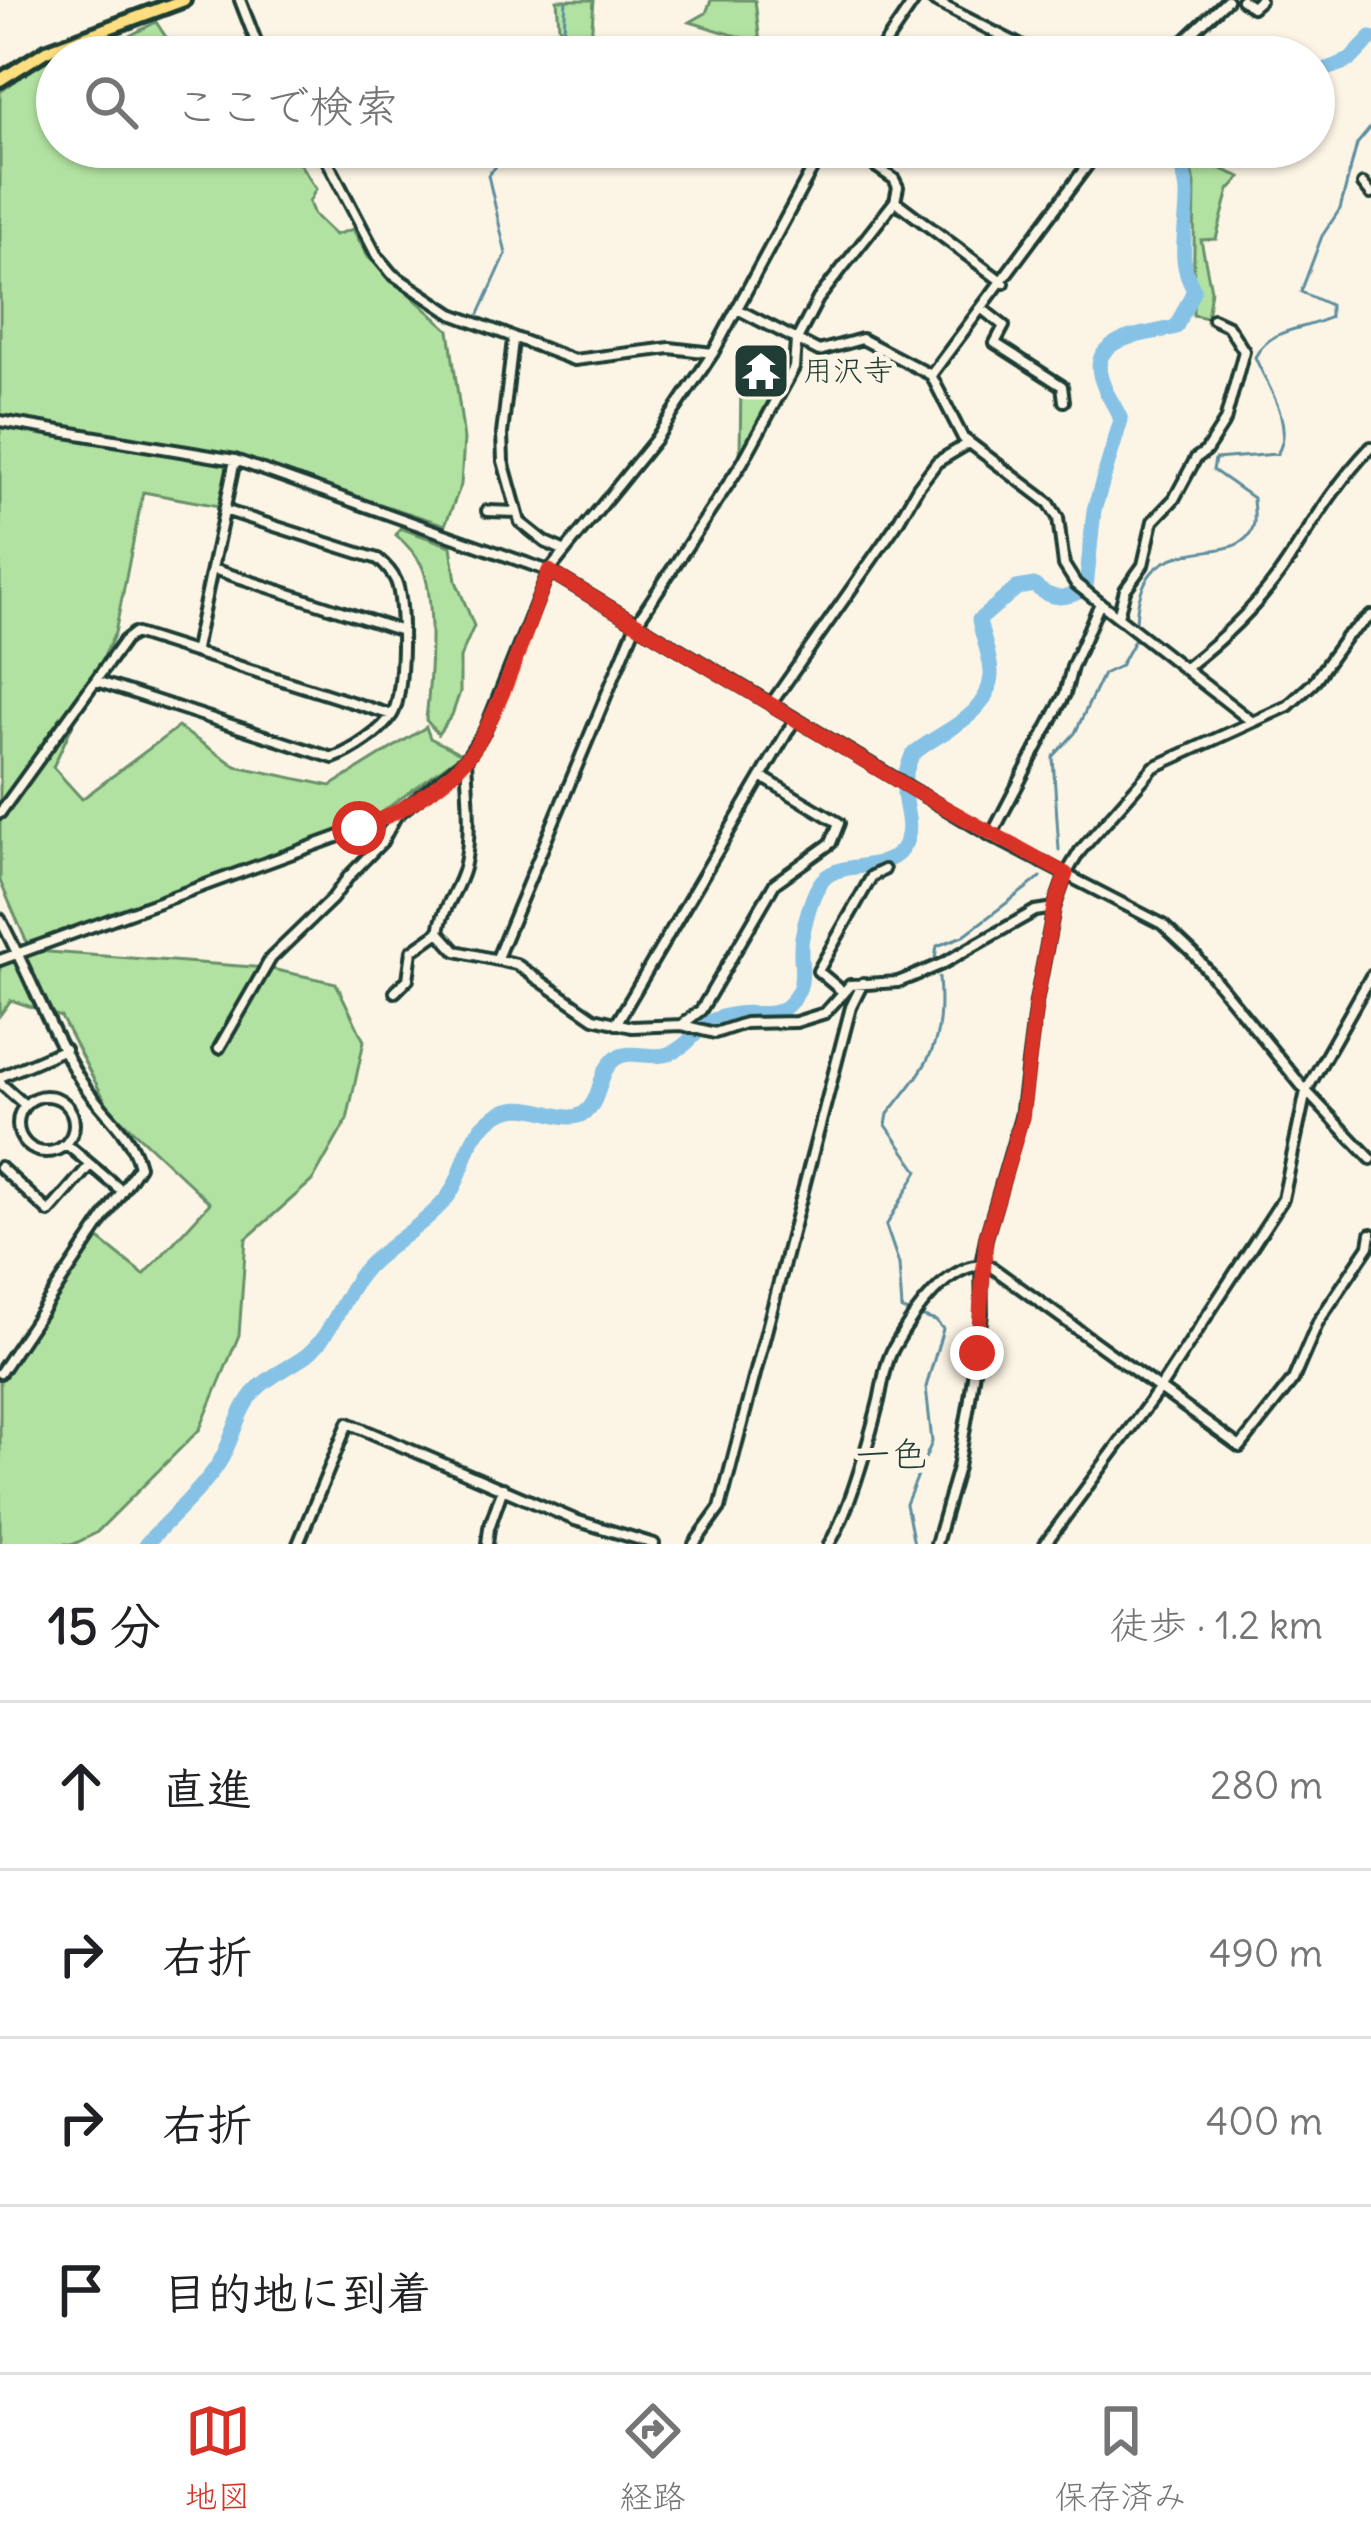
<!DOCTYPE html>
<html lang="ja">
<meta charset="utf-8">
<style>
:root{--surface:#fff;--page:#f6f6f6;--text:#202124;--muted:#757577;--line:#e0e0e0;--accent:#d93025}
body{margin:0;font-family:Delius,"Klee One",sans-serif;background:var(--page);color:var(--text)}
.stop{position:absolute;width:36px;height:36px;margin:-27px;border:9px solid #d93025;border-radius:50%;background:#fff}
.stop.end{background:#d93025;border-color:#fff;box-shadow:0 3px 12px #0008}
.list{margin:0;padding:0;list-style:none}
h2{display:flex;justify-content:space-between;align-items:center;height:156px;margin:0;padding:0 48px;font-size:51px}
h2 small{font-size:39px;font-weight:400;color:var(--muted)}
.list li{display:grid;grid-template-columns:78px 1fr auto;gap:36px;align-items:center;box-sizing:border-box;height:168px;padding:0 48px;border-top:3px solid var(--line)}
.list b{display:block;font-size:45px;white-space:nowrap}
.list em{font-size:39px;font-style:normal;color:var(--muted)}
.icon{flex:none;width:66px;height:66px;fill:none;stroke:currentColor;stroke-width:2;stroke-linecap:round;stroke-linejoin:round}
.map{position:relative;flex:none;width:1371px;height:1544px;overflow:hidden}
.search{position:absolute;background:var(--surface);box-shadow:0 3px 9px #0004;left:36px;right:36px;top:36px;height:132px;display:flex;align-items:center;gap:30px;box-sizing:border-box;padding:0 42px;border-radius:66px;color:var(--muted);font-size:45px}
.sheet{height:828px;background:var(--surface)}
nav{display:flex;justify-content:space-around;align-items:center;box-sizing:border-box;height:168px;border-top:3px solid var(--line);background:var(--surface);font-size:33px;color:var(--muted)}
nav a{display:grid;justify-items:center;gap:6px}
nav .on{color:var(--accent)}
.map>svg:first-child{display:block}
</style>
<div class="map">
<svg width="1371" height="1544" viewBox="0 0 1371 1544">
<rect width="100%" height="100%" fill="#fcf5e5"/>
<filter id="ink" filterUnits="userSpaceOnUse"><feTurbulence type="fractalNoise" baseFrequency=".00833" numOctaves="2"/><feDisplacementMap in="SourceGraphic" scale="24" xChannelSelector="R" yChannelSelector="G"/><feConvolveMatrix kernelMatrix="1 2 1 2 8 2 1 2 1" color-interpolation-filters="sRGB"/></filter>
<g filter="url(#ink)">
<path fill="#b2e2a1" stroke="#68906a" stroke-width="3" d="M557 0H594L591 40 575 39 559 27Z
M711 0H755L760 43 690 22 706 13Z
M156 22 166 37 184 46 181 57H105L120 41Z
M58 49 57 147H269L275 155 300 164 316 189 309 202 314 215 335 235 353 229 368 257 449 330 464 439 461 485 445 525 232 456 219 506 143 492 115 633 53 767 82 799 178 727 236 766 331 786 426 727 430 738 462 754 378 815 229 882 27 943 0 881V92Z
M1185 154 1241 177 1229 190 1216 239 1201 240 1211 290 1207 318 1193 315 1195 183Z
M741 380 770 397 740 456Z
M400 528 451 546 456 581 474 626 460 658V692L452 715 438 734 426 720C430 684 437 595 421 564 415 553 405 543 396 535Z
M35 951 267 968 336 983 364 1041 347 1120 313 1180 246 1239 239 1335 200 1429 96 1533 74 1544H0V1373L96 1237 144 1275 210 1203 109 1108 61 1017 11 1000 0 1015V966Z"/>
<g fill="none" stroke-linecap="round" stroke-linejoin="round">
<path stroke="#5d8d9e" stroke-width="3" d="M562 57 566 0
M479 314 506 254 488 175 514 147
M1136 628C1136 517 1237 575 1253 527 1256 518 1253 507 1253 498L1213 470 1215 459 1277 454C1296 425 1267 386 1255 357 1273 325 1302 332 1330 317V305L1301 292 1322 236 1340 209 1357 144 1371 127
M1059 850 1053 757 1075 733 1103 674 1120 666 1136 637
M935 958 937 946 963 936 1041 877
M914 1544 906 1504 932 1442 926 1387 943 1329 936 1321 902 1310 899 1264 886 1226 918 1171 886 1125 888 1114C930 1061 944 1048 939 977"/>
<path stroke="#86c2e5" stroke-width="15" d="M1314 74 1350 60 1371 38
M146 1544C169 1518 200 1492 219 1463 234 1439 236 1411 256 1390 271 1374 292 1367 308 1354 336 1330 344 1289 370 1264 394 1241 424 1225 446 1199 464 1177 464 1145 483 1126 524 1085 559 1130 584 1113 602 1101 597 1072 615 1059 630 1048 651 1060 668 1054 698 1043 695 1019 736 1014 755 1011 773 1019 788 1005 811 983 797 964 802 937 805 922 811 898 819 885 836 855 889 878 905 844 914 826 904 808 904 790 903 777 908 766 912 755 939 730 987 720 991 676 992 660 982 637 979 620L1017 588 1034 585C1051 601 1067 600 1086 588L1094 510 1121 420C1116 407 1107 396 1103 384 1083 334 1148 336 1176 327L1194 290C1175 259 1188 228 1187 194 1187 179 1179 162 1174 147"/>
<g stroke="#1f3d34" stroke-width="16">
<path id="minor" d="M240 0 262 57
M932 0 1043 57
M1242 0 1252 7 1260 0
M876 57 915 0
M1167 57 1227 0
M320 147 377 256 392 274 452 314 574 360 670 348 713 353
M1363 184 1371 194
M895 201 1004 283
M981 308 1004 326 995 343 1062 386 1064 401
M739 310 819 351 862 339 931 375 963 438 1049 503 1058 518 1064 565 1076 584 1251 721
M513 340 502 434 503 461 520 522 545 542 563 550
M931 375 1101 147
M0 421 235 460 549 571 991 836 1162 924 1194 954 1306 1091 1371 1159
M487 511 517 512
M213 569 399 630
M1118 616 1125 590 1143 565 1153 521 1174 499 1196 458 1206 451 1225 421 1244 351 1228 326 1213 319
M195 649 235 460
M1185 668C1224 638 1262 602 1289 560 1314 521 1338 481 1371 447
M96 681 333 758C352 751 383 731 393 713 404 693 405 602 396 581 392 572 385 565 378 559L224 510
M771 704 896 525 918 487 937 462 969 443
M466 761C468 795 472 835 464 868 458 891 442 908 439 932L456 951 516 964 594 1018 632 1027 682 1025 715 1033 745 1023 796 1022 825 1013 850 985 898 982 911 977 942 964 1035 911 1054 908
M0 813 124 641 134 633 392 715
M991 836 1065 694 1072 667 1100 603
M0 919C28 971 51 1033 81 1081 102 1114 129 1128 139 1166L0 1373
M497 958 636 624 742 463 794 368 796 341 818 299 895 201 898 187 894 179 847 147
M0 960 397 815 466 759 485 730 549 571 655 440 713 353 824 147
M395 992 408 979 412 951 439 932
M843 992 818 971 872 876 884 870
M616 1024 795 719
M683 1024 701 1010 775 883 831 843 839 823 762 777
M219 1048 271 958 332 899 349 876 382 842 396 816
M0 1077 65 1049
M0 1083 25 1105
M18 1124a28 28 0 1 1 56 0a28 28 0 1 1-56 0Z
M66 1144 122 1191
M0 1167 49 1212 90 1165
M298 1544 348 1423 575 1520 654 1544
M487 1544 489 1528 503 1488
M694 1544 720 1508 851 1007 863 983
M829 1544C850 1512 869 1440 879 1401 883 1383 885 1363 894 1347 911 1317 950 1258 990 1266L1240 1447 1293 1380 1318 1322 1369 1246 1371 1234
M936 1544 958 1467 969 1405 982 1314 981 1264 986 1238 1021 1117 1036 1002 1054 908 1066 874 1080 851 1154 767 1288 706 1313 683 1346 637 1371 616
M1045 1544 1160 1388 1283 1199 1306 1091 1371 976"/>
</g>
<g stroke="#1f3d34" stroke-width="20">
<path id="major" d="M0 80 46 51 184 0"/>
</g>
<use href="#minor" stroke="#fcf5e5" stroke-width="8"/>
<use href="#major" stroke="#fddf80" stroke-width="10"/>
</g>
</g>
<g fill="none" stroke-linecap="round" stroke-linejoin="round" filter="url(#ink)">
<path stroke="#d93025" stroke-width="15" d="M359 828C398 814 439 790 467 758 499 720 528 621 549 571L913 790 1066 874 1054 908 1036 1002 1022 1117 986 1238 977 1353"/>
</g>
<defs>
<g id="temple-square" transform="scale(3)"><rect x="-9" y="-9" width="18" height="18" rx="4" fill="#1f3d34" stroke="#fcf5e5"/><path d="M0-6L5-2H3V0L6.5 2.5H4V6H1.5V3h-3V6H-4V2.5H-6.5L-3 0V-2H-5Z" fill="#fff"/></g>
</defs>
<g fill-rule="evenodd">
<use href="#temple-square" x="761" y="371"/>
</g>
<g text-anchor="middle" stroke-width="10" stroke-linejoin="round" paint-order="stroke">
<g font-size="30" fill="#1f3d34" stroke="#fcf5e5" text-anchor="start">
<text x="803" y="381">用沢寺</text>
</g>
<g font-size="36" fill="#1f3d34" stroke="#fcf5e5">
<text x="891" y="1467">一色</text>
</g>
</g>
</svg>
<div class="stop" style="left:359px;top:828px"></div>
<div class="stop end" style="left:977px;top:1353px"></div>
<div class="search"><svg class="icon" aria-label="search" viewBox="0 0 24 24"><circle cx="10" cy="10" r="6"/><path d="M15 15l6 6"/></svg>ここで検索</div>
</div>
<section class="sheet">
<h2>15 分<small>徒歩 · 1.2 km</small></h2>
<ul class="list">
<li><svg class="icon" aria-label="ahead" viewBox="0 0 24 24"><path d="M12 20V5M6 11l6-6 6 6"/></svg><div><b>直進</b></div><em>280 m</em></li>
<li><svg class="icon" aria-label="right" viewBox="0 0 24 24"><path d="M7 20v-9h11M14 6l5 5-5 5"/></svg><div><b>右折</b></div><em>490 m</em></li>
<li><svg class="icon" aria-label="right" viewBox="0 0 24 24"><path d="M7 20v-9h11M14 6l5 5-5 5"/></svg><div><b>右折</b></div><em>400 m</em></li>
<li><svg class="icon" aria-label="arrive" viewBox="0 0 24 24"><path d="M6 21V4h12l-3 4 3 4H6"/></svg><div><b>目的地に到着</b></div></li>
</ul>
</section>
<nav>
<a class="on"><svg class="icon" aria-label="map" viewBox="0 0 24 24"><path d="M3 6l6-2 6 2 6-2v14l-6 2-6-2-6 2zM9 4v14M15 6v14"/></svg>地図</a>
<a><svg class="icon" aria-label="directions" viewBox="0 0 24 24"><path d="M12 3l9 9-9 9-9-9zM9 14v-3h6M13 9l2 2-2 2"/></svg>経路</a>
<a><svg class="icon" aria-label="saved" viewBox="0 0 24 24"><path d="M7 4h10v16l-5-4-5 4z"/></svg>保存済み</a>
</nav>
